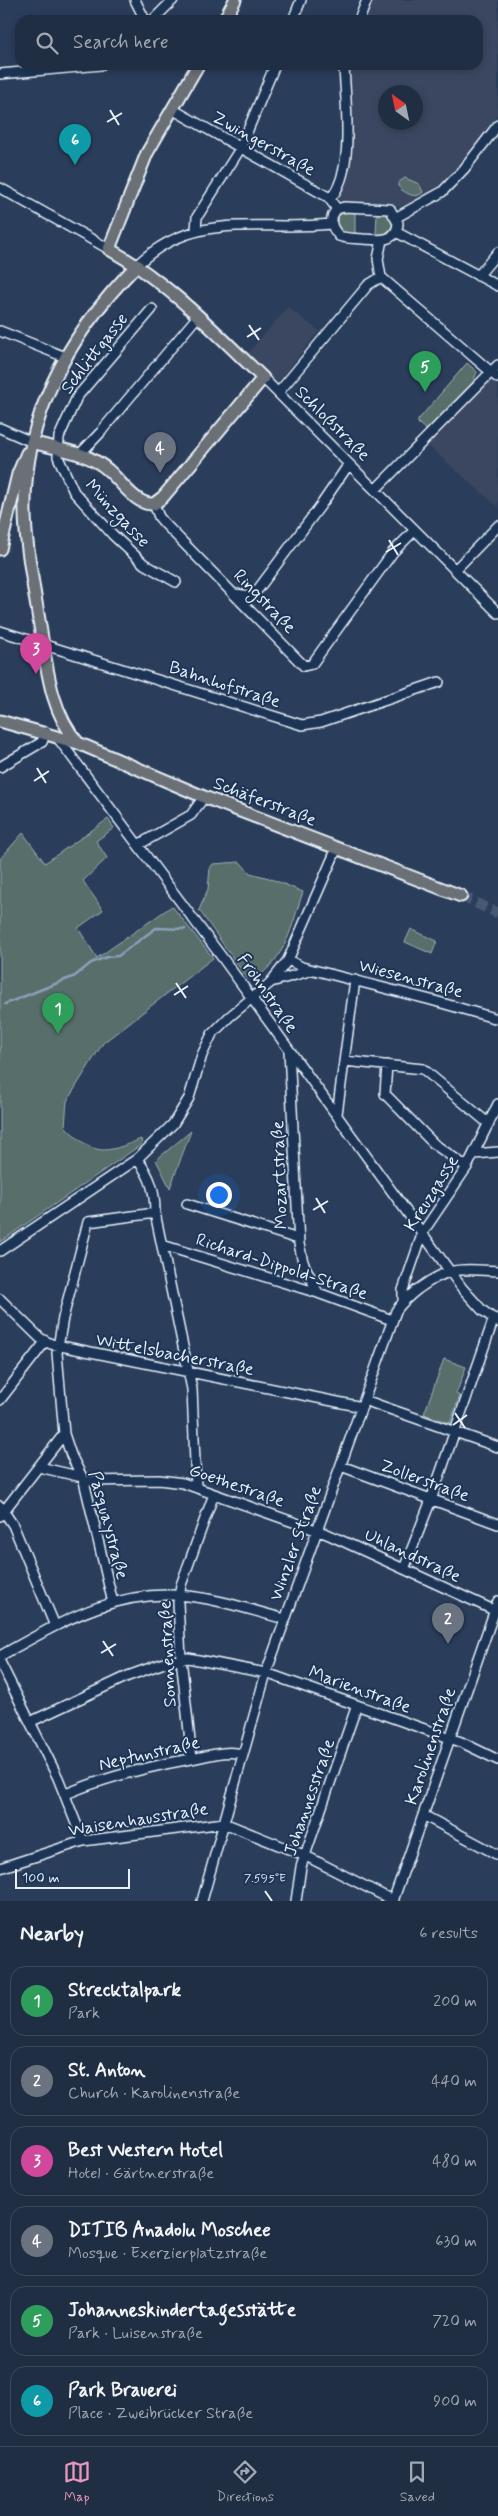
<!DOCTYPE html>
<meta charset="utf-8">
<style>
:root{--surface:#202e44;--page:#2d3a4f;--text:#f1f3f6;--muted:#a2a8b2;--line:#3d4a5d;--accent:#e797bd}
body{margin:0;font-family:Mynerve,sans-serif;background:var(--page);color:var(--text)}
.compass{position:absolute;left:378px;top:85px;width:45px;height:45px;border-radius:50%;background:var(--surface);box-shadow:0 2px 8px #0003;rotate:327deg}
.scale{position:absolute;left:15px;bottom:12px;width:115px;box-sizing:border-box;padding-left:5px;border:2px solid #e8f1f8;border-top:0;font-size:14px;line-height:18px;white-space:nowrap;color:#e8f1f8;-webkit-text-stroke:4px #1d3557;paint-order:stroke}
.you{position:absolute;left:218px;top:1194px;width:18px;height:18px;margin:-12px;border:4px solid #fff;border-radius:50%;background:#1a73e8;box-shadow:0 0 0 8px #1a73e833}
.badge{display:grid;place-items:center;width:32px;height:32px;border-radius:50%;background:var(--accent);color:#fff;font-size:16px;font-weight:700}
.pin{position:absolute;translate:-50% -41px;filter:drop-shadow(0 1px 2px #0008)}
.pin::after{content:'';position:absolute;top:26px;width:18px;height:15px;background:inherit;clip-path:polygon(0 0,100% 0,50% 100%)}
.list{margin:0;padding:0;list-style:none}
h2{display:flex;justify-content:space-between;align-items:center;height:65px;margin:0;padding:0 20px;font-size:21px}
h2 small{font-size:16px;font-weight:400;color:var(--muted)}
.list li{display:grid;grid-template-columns:32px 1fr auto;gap:15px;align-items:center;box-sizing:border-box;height:70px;margin:0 10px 10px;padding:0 10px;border:1px solid var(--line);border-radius:15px}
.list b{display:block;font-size:19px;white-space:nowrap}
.list p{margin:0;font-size:16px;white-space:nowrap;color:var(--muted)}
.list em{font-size:16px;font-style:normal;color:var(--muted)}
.icon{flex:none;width:28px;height:28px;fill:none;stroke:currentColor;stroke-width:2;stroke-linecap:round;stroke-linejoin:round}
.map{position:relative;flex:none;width:498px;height:1901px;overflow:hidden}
.search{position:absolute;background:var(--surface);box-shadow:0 2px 8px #0003;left:15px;right:15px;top:15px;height:55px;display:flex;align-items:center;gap:12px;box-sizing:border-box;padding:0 18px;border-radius:15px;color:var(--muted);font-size:19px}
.sheet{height:545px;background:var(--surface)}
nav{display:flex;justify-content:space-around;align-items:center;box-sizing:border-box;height:70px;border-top:1px solid var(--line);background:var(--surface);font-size:14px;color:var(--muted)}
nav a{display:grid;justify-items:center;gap:2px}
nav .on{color:var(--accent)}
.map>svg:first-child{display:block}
</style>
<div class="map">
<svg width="498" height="1901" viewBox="0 0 498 1901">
<rect width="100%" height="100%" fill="#2a3d5b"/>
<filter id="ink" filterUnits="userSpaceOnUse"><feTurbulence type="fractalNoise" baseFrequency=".02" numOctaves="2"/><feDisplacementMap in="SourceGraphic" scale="10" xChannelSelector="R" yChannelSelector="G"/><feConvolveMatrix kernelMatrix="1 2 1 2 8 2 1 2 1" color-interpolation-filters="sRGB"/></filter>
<g filter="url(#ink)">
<path fill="#3a4760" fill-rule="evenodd" d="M371 0H498V114L461 164 431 193 400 207 394 205H340L339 195 349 145 347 65H478V20H362ZM386 92H416V122H386Z
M288 307 319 331 277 383 247 354Z
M490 377 498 385V507L425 443Z"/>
<path fill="#586e6a" stroke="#a0b0b1" d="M405 178 419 184 423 192C416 200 404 193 398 186V183Z
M355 212V235L342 233 336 225 337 217 343 213Z
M377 212 384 213 391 218 392 227 385 234 376 235Z
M467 363 477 372 473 382 426 430 418 423V420Z
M108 819 114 828 96 841 107 858 83 881 103 910 78 928 97 958 172 906 213 958 103 1043 67 1101 65 1126C95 1157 104 1154 141 1139L142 1144 0 1242V859L23 833 45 863Z
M240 862 250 873 269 878 303 892C291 927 287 957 255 979L247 978 199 910 208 889 210 868 213 864Z
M411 929 437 941 432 954 405 942Z
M191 1131 170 1188 156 1160Z
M444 1359 466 1367 456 1394 460 1396 450 1423 424 1414Z"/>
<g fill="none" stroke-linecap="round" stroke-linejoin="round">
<path stroke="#88a1b9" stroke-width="2.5" d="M5 1004 75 976 91 963 107 957 118 956 156 928 185 929"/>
<path stroke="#465873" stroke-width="11" stroke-dasharray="11 5.5" stroke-linecap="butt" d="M461 896 498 913"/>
<g stroke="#e8f1f8" stroke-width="12">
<path id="minor" d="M135 0 145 20
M153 20 173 0
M293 20 301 0
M359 20 367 0
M0 74 101 65
M172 109 328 197 337 209
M0 188 109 249
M330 199C356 171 345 101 344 65
M344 207 390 209 398 223C397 243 378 240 363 239 355 238 346 239 339 236 331 227 328 219 337 209Z
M397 217 442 192 464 169 498 125
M196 230 197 217 240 149 275 65
M396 232 498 286
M382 240 378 259 381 277 498 378
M137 265C195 209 260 232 331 224
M478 276 498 252
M152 309 77 397 59 437 58 457 74 492 113 535 144 564 176 582
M0 331 65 357
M263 378 498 613
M278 393 368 285 381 277
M0 428 32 442
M103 429 198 316
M80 454 100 433
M375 490 498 365
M154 504 159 517 165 524 304 666 312 664 393 552 415 530
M455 570 498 526
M235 594 251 596 259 588 321 505 349 464
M0 631 302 725 321 722 439 682
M57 737 224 960 462 1288 482 1310 498 1322
M0 767 42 742 46 732
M138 845 191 815 204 797
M288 960 302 967 431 1000 498 1019
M271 982 313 970
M289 1051 299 1244 303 1262 318 1293
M344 1061 423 1069 489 1124
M387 1065 385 1094 434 1144 467 1167
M337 1114 355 980
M474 1154 498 1152
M137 1159C151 1177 155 1191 155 1213L192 1389 196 1487
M187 1204 298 1239
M162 1245 318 1293 392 1320
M0 1251 137 1159 173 1124 189 1098 202 1055 212 1034 229 1017 270 983 288 960 337 848
M0 1299 40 1338 51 1344 362 1407
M403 1301V1290L423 1232 467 1167 498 1104
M0 1400 45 1342
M364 1400 498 1447
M341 1466 498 1524
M39 1467 82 1477
M84 1481 159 1480 183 1483 327 1534 498 1612
M0 1506 13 1525 55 1626
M0 1516 64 1434
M404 1569 431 1500 494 1318
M113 1603 84 1481 71 1455 64 1434 57 1353 63 1318 88 1222 155 1213
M0 1656C60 1623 115 1588 188 1596 220 1599 253 1611 285 1619
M0 1662 58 1778 83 1841
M30 1722 128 1676 164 1663 188 1658 266 1673 461 1742 498 1760
M192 1759 181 1658 178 1603 181 1585 214 1494
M66 1794C108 1776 151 1766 196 1758 211 1755 227 1750 242 1754
M423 1815 498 1855
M0 1868 83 1841 224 1823 306 1856 394 1901
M202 1901 266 1673 396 1311C402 1302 409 1296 418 1289 450 1266 460 1269 498 1271
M296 1901 301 1867 357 1705
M393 1901 498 1601"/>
</g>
<g stroke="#e8f1f8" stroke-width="15">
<path id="major" d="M224 20 235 0
M32 442C58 450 87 451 108 470 120 480 136 506 154 504L163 497 263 378C215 332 168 282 109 249L147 153 198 65
M0 549 18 474 27 453
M0 721 78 743 204 797 461 896
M78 743C50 711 47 667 40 626 35 595 29 564 26 532 17 427 65 338 137 265"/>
</g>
<use href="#minor" stroke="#1d3557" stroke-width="9"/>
<use href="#major" stroke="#6a7074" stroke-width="11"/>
</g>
</g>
<path fill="none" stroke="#e8f1f8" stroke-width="2" d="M110 110 119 125M107 122 122 113M249 325 259 340M247 337 261 328M389 540 398 555M386 552 401 543M37 768 46 783M34 781 49 771M176 983 186 998M174 995 188 986M316 1198 325 1213M313 1210 328 1201M455 1413 465 1428M453 1425 467 1415M103 1641 113 1656M101 1653 116 1644M265 1891 272 1901"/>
<g text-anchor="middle" stroke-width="4" stroke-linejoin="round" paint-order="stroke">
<g font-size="18" fill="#e8f1f8" stroke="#1d3557">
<text transform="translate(264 143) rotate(29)" y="6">Zwingerstraße</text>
<text transform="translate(94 353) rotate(-52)" y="6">Schlittgasse</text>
<text transform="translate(333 423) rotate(45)" y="6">Schloßstraße</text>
<text transform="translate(118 513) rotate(47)" y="6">Münzgasse</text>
<text transform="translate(265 601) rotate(46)" y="6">Ringstraße</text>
<text transform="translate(225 684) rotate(18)" y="6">Bahnhofstraße</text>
<text transform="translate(265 801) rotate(21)" y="6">Schäferstraße</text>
<text transform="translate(411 978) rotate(15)" y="6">Wiesenstraße</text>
<text transform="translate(268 993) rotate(55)" y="6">Fröhnstraße</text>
<text transform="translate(279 1175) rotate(-92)" y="6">Mozartstraße</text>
<text transform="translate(431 1193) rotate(-58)" y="6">Kreuzgasse</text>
<text transform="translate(282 1266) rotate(18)" y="6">Richard-Dippold-Straße</text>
<text transform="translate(175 1354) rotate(11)" y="6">Wittelsbacherstraße</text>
<text transform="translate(425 1480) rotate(20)" y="6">Zollerstraße</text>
<text transform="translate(237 1485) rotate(19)" y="6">Goethestraße</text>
<text transform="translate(109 1525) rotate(75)" y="6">Pasquaystraße</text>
<text transform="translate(295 1543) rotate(-70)" y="6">Winzler Straße</text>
<text transform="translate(413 1555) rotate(25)" y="6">Uhlandstraße</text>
<text transform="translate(167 1654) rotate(-93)" y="6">Sonnenstraße</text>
<text transform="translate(360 1689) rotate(20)" y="6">Marienstraße</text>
<text transform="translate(430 1746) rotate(-71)" y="6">Karolinenstraße</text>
<text transform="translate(149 1753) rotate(-13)" y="6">Neptunstraße</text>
<text transform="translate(309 1797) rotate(-71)" y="6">Johannesstraße</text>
<text transform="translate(138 1819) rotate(-9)" y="6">Waisenhausstraße</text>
</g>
</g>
<g font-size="12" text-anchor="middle" fill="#e8f1f8" stroke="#1d3557" stroke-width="4" stroke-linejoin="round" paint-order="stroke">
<text x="265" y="1882">7.595°E</text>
</g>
</svg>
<svg class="compass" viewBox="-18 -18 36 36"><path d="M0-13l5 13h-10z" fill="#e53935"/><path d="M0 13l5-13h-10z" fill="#a2a8b2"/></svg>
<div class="scale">100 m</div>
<div class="you"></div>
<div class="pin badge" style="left:58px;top:1034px;background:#2e9e5b">1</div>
<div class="pin badge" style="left:448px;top:1644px;background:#6b7280">2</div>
<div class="pin badge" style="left:36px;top:674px;background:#d1479c">3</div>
<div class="pin badge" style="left:160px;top:473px;background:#6b7280">4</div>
<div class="pin badge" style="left:425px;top:392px;background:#2e9e5b">5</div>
<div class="pin badge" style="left:75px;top:165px;background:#0f9aa8">6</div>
<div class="search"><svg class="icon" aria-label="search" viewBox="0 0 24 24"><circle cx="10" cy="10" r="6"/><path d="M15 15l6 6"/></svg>Search here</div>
</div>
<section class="sheet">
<h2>Nearby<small>6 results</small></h2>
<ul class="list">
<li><span class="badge" style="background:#2e9e5b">1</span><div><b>Strecktalpark</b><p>Park</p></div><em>200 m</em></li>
<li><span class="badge" style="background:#6b7280">2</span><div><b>St. Anton</b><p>Church · Karolinenstraße</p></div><em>440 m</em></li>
<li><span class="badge" style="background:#d1479c">3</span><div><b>Best Western Hotel</b><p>Hotel · Gärtnerstraße</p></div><em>480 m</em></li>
<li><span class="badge" style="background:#6b7280">4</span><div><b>DITIB Anadolu Moschee</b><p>Mosque · Exerzierplatzstraße</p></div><em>630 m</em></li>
<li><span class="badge" style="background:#2e9e5b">5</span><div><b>Johanneskindertagesstätte</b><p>Park · Luisenstraße</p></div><em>720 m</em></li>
<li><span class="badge" style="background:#0f9aa8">6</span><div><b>Park Brauerei</b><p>Place · Zweibrücker Straße</p></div><em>900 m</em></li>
</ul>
</section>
<nav>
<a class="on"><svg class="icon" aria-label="map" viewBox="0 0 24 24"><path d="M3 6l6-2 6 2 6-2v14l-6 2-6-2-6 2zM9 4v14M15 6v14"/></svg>Map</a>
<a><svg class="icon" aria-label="directions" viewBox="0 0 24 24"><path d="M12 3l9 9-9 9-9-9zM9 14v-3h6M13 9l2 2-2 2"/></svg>Directions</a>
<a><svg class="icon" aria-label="saved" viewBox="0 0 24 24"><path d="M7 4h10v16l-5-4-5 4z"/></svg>Saved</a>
</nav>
